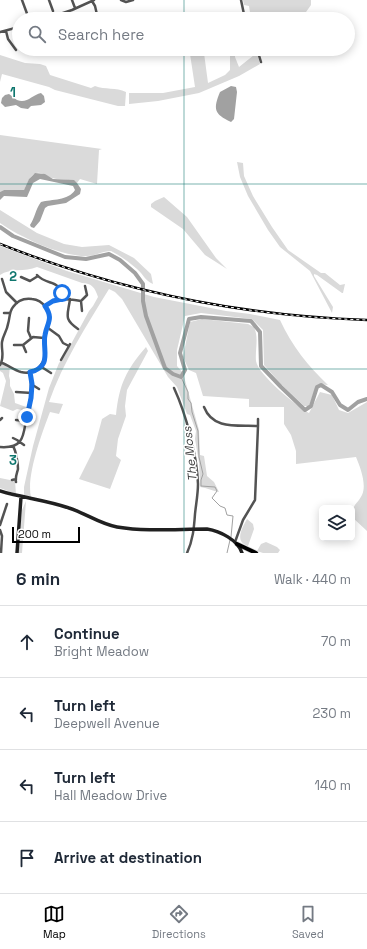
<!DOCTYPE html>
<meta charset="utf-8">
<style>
:root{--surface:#fff;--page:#f2f2f3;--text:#1f2937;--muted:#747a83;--line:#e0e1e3;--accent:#000}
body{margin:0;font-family:"Space Grotesk",sans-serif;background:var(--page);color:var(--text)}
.controls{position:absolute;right:12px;bottom:12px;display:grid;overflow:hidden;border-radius:6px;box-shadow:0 2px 10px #0003}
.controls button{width:36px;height:36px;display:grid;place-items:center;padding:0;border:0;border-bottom:1px solid var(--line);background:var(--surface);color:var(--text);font:20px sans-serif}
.scale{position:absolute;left:12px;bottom:10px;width:68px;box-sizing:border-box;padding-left:4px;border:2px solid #000;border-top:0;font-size:11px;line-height:14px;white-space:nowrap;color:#000;-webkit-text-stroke:3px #fff;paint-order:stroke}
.stop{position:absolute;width:12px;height:12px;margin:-9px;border:3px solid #1a73e8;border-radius:50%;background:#fff}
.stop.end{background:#1a73e8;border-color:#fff;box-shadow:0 1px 4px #0008}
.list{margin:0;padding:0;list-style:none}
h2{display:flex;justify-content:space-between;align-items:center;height:52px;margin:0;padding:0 16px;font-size:17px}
h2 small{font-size:13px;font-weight:400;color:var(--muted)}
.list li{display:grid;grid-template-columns:26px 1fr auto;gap:12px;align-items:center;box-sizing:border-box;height:72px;padding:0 16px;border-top:1px solid var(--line)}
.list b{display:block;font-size:15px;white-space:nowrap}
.list p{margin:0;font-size:13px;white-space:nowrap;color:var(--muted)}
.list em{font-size:13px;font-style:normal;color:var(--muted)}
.icon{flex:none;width:22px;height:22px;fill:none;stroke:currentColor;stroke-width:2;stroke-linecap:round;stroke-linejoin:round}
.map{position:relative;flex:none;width:367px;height:553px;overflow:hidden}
.search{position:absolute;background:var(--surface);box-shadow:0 2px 10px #0003;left:12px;right:12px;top:12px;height:44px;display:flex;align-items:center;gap:10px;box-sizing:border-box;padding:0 14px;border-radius:22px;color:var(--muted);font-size:15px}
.sheet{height:340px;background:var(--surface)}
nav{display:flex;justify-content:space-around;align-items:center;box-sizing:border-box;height:56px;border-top:1px solid var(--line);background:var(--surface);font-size:11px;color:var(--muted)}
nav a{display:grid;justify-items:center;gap:2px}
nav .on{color:var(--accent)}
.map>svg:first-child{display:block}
</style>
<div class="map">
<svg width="367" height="553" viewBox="0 0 367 553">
<rect width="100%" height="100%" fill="#fff"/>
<path fill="#dadada" d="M243 0H311V5L301 19H251L249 6 244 5Z
M230 49H235V57L239 67 254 55 253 49H256L260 64 239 76 199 93 158 101 129 104V93H163L195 87 190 54 202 52 204 53 208 83 225 75 230 70Z
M0 55 25 63 40 64 46 66 50 75 91 88 95 86C105 90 116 87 126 92L125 106H118L55 90 49 87 2 74 0 82Z
M0 135 102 149 99 150 97 184 80 179 77 183C70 178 61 181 52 178 47 177 41 170 34 174 29 177 27 185 24 190H4L0 192Z
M237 162 243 163 244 176 253 196 272 227 288 250 321 273H325L340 285 345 284 343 293H342L317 275 314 274V276L333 307 332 313 310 271 280 247 268 230 248 196 240 177Z
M164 197 187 217 216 258 227 269 205 255 183 229 151 207V204L155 201Z
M0 210 37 233 64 244 82 247 109 245 134 258 151 274 153 284C144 280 144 275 137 269 129 262 121 256 111 251 103 251 95 256 87 256 62 257 20 237 0 223Z
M0 246 67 271 154 297 226 311 250 314 280 320C292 346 308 366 328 385L319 384 316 386 310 404 308 406H304L281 384 264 365 263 330 252 319 201 313 185 316 177 350V366L183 373 199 430 200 455 204 456 207 476 214 482 219 492C213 491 207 488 200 487L199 463 195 439 196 431 190 415 187 414 177 387 168 377 122 299 115 292 109 289C87 325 63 362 49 402L63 404 59 414 50 412C42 433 26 476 31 497L24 496V487L33 446 49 388 59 363 64 357 89 311 93 306 98 297C95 288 92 283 82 283L37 267C25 272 10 268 0 275Z
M202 319 248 324 254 327C259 338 255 349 256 361 258 375 297 406 309 413L320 392 332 395 339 410 348 413 367 402V531L352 517C352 504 357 505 362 495 367 484 360 467 356 457L296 464V451L291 435 284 424V407H249V399L203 396 196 373 189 370 183 357 190 322Z
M146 347 148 351 127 390 125 406 126 416 118 439 116 456 121 460 110 489 79 479 94 449 102 419 110 414 116 415C119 385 126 370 146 347Z
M2 363 10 366 9 376 10 380V386L14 394 15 403 29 408 28 411 17 409 13 411 0 406 6 381 3 373 0 371V365Z
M0 478 15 481 16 494 0 488Z
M26 501 22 553H18L22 510Z
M247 519 253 524 254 529 248 546C234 542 242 528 247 519Z
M266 542 277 547 280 550 278 553H263L257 551 261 544Z"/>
<path fill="#a1a1a1" d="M231 86 236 87 237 92 234 119 231 122C214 114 213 109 220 92Z
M41 93 44 96 45 102 41 105 31 106 28 109 21 108 16 105 5 107 1 103 2 98 5 95 9 94C12 96 14 98 17 100 27 104 32 95 41 93Z
M35 173 45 174 53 179 74 180 77 183 81 189 80 194 66 203 48 206 45 208 40 221 34 228 31 227 30 225C35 218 35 210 41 202 52 199 68 201 75 190L73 186 40 179 33 183 27 197 4 196 0 200V192L4 190H24L29 179Z"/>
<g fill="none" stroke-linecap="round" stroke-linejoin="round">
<path stroke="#a1a1a1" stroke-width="1" d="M181 377 188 392V399L191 403 192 412 198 431 199 457 203 474 201 480V486L215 487 217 491 212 498 220 506 225 508 227 515 233 516 231 537
M227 553 230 540"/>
<path stroke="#a1a1a1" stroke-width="4" d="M0 227 13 236 65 257 86 259 109 254 120 260 135 273 143 284V301L146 316 165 368 173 374 181 377 185 370 180 353 189 319 201 317 251 321 260 332 261 366 281 387 305 410 311 406 317 387 321 385 332 392 340 405 348 410 358 402 367 399"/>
<g stroke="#dbdbdb" stroke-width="5.5">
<path id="primary" d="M237 544 256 553"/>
</g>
<path stroke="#535353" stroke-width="2.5" d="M22 0 29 19
M49 0 53 11
M72 0 75 8
M121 0 126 2 133 0
M241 0 245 19
M92 1 95 6 98 19
M45 19 72 10 94 0
M6 31 8 39 16 50
M0 32 19 27
M257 49 261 62
M37 275C48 287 60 277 62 299
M21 277 30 281 38 276
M2 279 6 292 17 303
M70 299C68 315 63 319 78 329
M81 301 87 295 85 286
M81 301 82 311
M45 306C56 297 67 299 81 301
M4 313H10
M29 318 28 331 31 338
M48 328 59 336 63 343 69 346 70 344
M14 345H23L33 337 44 338
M23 345 26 352
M61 360 69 346
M0 365C5 357 1 350 2 342 3 335 7 331 8 324 10 318 9 312 13 307 17 301 24 298 32 299 43 300 52 312 49 323 48 329 44 333 44 340 44 345 46 350 45 355 43 367 33 375 21 372 14 370 8 365 2 363
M40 366 51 373
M31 384 39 389
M174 388C186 414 197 455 198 484 198 494 196 504 195 514 194 528 193 540 187 553
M16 392 32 393
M204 407C213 430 237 425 258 426L255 500 243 520 235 542
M27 414H32L33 417
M0 420 2 418
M16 420 26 421
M258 426V419
M13 438 17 440 24 445
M13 446C16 451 18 463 18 469 17 473 15 477 16 482
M0 447C26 449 23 433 27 415 31 398 32 389 30 372
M12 480 16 479
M0 525 7 504
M0 530 2 536 1 553"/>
<path stroke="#202020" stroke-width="3.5" d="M0 491C23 498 46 500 69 508 85 513 100 524 117 527 147 532 177 529 207 529 220 531 238 540 242 553
M17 553 21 497"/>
<use href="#primary" stroke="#000" stroke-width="4"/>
<g stroke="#000" stroke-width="2.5">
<path id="rail" d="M0 244C119 291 240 316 367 320"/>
</g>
<use href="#rail" stroke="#fff" stroke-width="1" stroke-dasharray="3" stroke-linecap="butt"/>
</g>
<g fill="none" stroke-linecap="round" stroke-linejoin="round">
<path stroke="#1a73e8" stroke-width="5" d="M27 417 31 398 32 384 30 372C53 367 42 349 45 335 47 323 54 319 45 306L53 301 62 299V293"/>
</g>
<path fill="none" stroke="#0f766e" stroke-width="1" stroke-opacity="0.55" d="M184 0V19M184 49V553M0 184H367M0 369H367"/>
<g text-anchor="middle" stroke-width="3" stroke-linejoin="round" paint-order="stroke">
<g font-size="12" font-style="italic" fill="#424242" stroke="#fff">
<text transform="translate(190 454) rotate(-96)" y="4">The Moss</text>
</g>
</g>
<g font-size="13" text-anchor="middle" font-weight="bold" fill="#0f766e" stroke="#fff" stroke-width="3" stroke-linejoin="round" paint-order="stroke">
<text x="13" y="97">1</text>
<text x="13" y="281">2</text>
<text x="13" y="465">3</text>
</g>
</svg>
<div class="controls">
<button><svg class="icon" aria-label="layers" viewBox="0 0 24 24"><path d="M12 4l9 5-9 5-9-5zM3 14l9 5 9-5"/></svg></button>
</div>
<div class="scale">200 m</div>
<div class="stop" style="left:62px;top:293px"></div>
<div class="stop end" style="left:27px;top:417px"></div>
<div class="search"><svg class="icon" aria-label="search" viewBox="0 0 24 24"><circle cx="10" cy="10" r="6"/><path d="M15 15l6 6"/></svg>Search here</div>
</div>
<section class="sheet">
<h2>6 min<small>Walk · 440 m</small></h2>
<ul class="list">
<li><svg class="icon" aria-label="ahead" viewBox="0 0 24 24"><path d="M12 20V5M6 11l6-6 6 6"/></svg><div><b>Continue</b><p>Bright Meadow</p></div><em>70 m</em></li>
<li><svg class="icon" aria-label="left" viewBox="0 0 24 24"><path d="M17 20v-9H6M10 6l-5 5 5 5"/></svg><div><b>Turn left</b><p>Deepwell Avenue</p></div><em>230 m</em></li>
<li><svg class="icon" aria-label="left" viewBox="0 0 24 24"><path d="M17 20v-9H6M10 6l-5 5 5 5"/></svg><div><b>Turn left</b><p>Hall Meadow Drive</p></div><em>140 m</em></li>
<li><svg class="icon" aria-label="arrive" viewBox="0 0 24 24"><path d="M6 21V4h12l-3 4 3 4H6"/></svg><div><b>Arrive at destination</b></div></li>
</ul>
</section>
<nav>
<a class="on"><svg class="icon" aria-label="map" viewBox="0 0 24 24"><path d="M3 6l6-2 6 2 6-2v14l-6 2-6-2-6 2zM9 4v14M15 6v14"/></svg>Map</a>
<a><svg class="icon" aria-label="directions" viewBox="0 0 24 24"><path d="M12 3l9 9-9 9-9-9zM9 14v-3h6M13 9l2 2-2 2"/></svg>Directions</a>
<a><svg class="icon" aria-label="saved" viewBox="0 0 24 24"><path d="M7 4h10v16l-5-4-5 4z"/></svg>Saved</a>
</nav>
